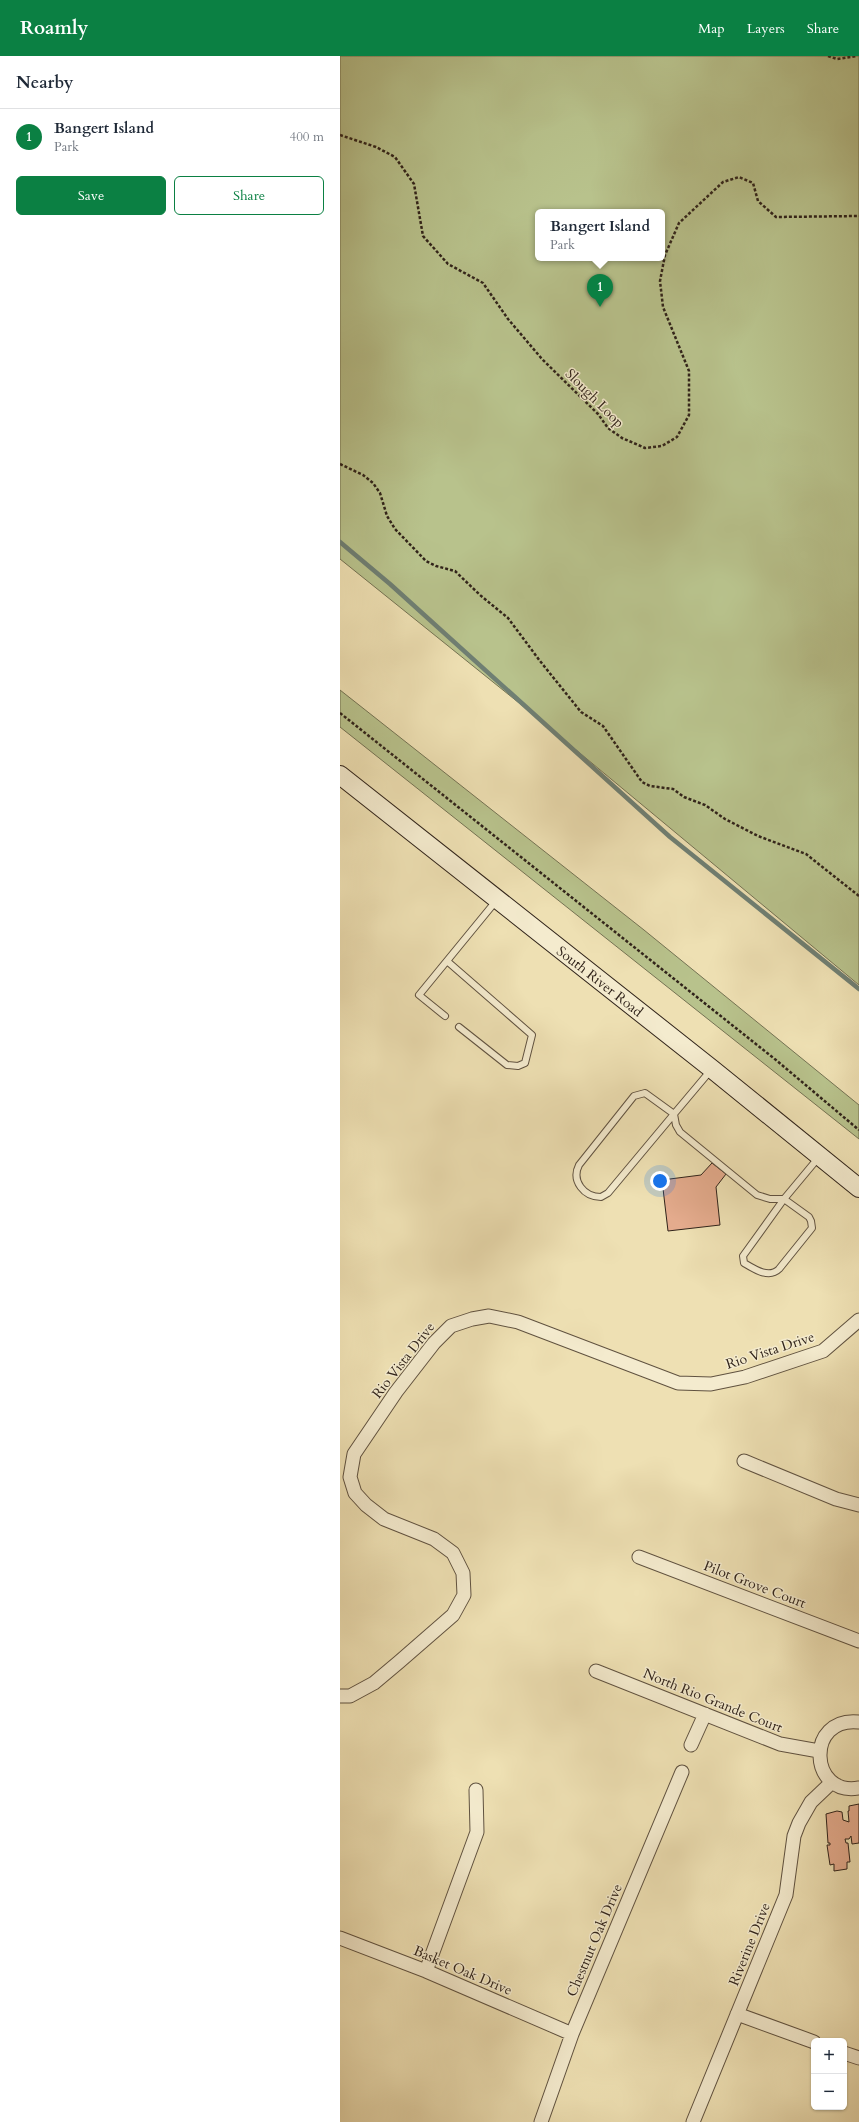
<!DOCTYPE html>
<meta charset="utf-8">
<style>
:root{--surface:#fff;--page:#f6f6f7;--text:#1f2937;--muted:#747a83;--line:#e0e1e3;--accent:#0b8043}
body{margin:0;font-family:Cardo,serif;background:var(--page);color:var(--text)}
.controls{position:absolute;right:12px;bottom:12px;display:grid;overflow:hidden;border-radius:6px;box-shadow:0 1px 3px #0004}
.controls button{width:36px;height:36px;display:grid;place-items:center;padding:0;border:0;border-bottom:1px solid var(--line);background:var(--surface);color:var(--text);font:20px sans-serif}
.you{position:absolute;left:320px;top:1125px;width:14px;height:14px;margin:-10px;border:3px solid #fff;border-radius:50%;background:#1a73e8;box-shadow:0 0 0 6px #1a73e833}
.badge{display:grid;place-items:center;width:26px;height:26px;border-radius:50%;background:var(--accent);color:#fff;font-size:13px;font-weight:700}
.pin{position:absolute;translate:-50% -33px;filter:drop-shadow(0 1px 2px #0008)}
.pin::after{content:'';position:absolute;top:21px;width:14px;height:12px;background:inherit;clip-path:polygon(0 0,100% 0,50% 100%)}
.popup{position:absolute;left:195px;top:153px;width:130px;height:52px;box-sizing:border-box;display:grid;place-content:center;border-radius:6px;background:var(--surface);filter:drop-shadow(0 1px 3px #0005);font-size:13px;white-space:nowrap;color:var(--muted)}
.popup b{font-size:15px;color:var(--text)}
.popup::after{content:'';position:absolute;left:50%;top:100%;margin-left:-8px;border:8px solid transparent;border-top-color:var(--surface)}
.list{margin:0;padding:0;list-style:none}
h2{display:flex;justify-content:space-between;align-items:center;height:52px;margin:0;padding:0 16px;font-size:17px}
h2 small{font-size:13px;font-weight:400;color:var(--muted)}
.list li{display:grid;grid-template-columns:26px 1fr auto;gap:12px;align-items:center;box-sizing:border-box;height:56px;padding:0 16px;border-top:1px solid var(--line)}
.list b{display:block;font-size:15px;white-space:nowrap}
.list p{margin:0;font-size:13px;white-space:nowrap;color:var(--muted)}
.list em{font-size:13px;font-style:normal;color:var(--muted)}
.actions{display:flex;gap:8px;padding:12px 16px}
.actions a{flex:1;padding:9px 0;border:1px solid var(--accent);border-radius:6px;text-align:center;font-size:14px;color:var(--accent)}
.actions .main{background:var(--accent);color:#fff}
.map{position:relative;flex:none;width:519px;height:2066px;overflow:hidden}
header{display:flex;align-items:center;gap:24px;box-sizing:border-box;height:56px;padding:0 20px;background:var(--accent);color:#fff}
header strong{font-size:19px}
nav{display:flex;gap:22px;margin-inline-start:auto;font-size:14px}
main{display:flex}
aside{flex:1;background:var(--surface)}
.map>svg:first-child{display:block}
</style>
<header>
<strong>Roamly</strong>
<nav><a>Map</a><a>Layers</a><a>Share</a></nav>
</header>
<main>
<aside>
<h2>Nearby<small></small></h2>
<ul class="list">
<li><span class="badge">1</span><div><b>Bangert Island</b><p>Park</p></div><em>400 m</em></li>
</ul>
<div class="actions"><a class="main">Save</a><a>Share</a></div>
</aside>
<div class="map">
<svg width="519" height="2066" viewBox="0 0 519 2066">
<rect width="100%" height="100%" fill="#eee0b3"/>
<filter id="stains"><feTurbulence type="fractalNoise" baseFrequency=".005" numOctaves="4"/><feColorMatrix values="0 0 0 0 .2 0 0 0 0 .09 0 0 0 0 .02 0 0 0 .5 -.17"/></filter>
<radialGradient id="worn" r=".72"><stop offset=".6" stop-color="#630" stop-opacity="0"/><stop offset="1" stop-color="#630" stop-opacity=".3"/></radialGradient>
<path fill="#b8c28c" stroke="#747253" fill-rule="evenodd" d="M0 0H519V929L194 659 0 503ZM198 156H322V202H198Z
M0 634 304 874 519 1049V1083L0 671Z"/>
<g fill="none" stroke-linecap="round" stroke-linejoin="round">
<path stroke="#6f7f73" stroke-width="4.5" d="M0 486 50 528 330 781 519 933"/>
</g>
<path fill="#e4ab8d" stroke="#30231a" d="M372 1107 386 1118 376 1131 380 1169 328 1175 322 1124 361 1119Z
M519 1748V1787L512 1788 511 1780 509 1783H505L506 1787H508L510 1806H507V1813L494 1815V1808L490 1809 487 1789H490V1787H488L486 1758 497 1755 502 1756 503 1764 509 1766 508 1755H509V1750Z"/>
<g fill="none" stroke-linecap="round" stroke-linejoin="round">
<g stroke="#605240" stroke-width="8">
<path id="service" d="M107 905 192 979 185 1007 178 1010 167 1009 119 971
M105 960 79 939 156 845
M371 1014 334 1058 336 1069 340 1076 417 1139 430 1143H444L479 1101
M305 1037 334 1058 268 1137 261 1141C244 1141 231 1125 239 1109L294 1040Z
M444 1143 469 1161 471 1165 472 1172 439 1213C429 1223 414 1213 404 1207L403 1200Z"/>
</g>
<g stroke="#605240" stroke-width="15">
<path id="minor" d="M404 1405 496 1443 519 1449
M299 1501 519 1585
M256 1615 440 1688 479 1695
M0 1640H10L34 1627 59 1606 113 1559 124 1539 123 1517 113 1497 94 1483 44 1463 26 1449 15 1437 10 1421 14 1398 56 1336 94 1287 111 1270 132 1263 149 1260 178 1266 338 1327 371 1328 405 1321 483 1295 519 1264
M519 1666C465 1660 469 1741 519 1732
M351 1689 365 1658
M0 1882 86 1915 232 1978
M86 1915 137 1776 136 1734
M397 1958 474 1986
M504 1997 519 2002
M201 2066 232 1978 342 1716
M353 2066 446 1839 454 1780 459 1767 471 1746 492 1726"/>
</g>
<g stroke="#30231a" stroke-width="20">
<path id="secondary" d="M0 719 372 1013 519 1132"/>
</g>
<path stroke="#30231a" stroke-width="2.5" stroke-dasharray="3 2" stroke-linecap="butt" d="M488 0 497 3 517 0
M0 79 36 91 55 101 74 128 83 180 108 208 143 227 168 263 202 303 258 358 268 372 282 382 305 392 322 390 337 381 349 359V315L323 251 320 225 325 199 339 167 383 126 399 121 413 127 418 145 436 161 519 160
M0 408 23 419 33 427 40 437 47 460 55 473 86 505 96 510 115 515 140 539 168 562 200 605 241 656 263 670 302 726 310 730 333 733 344 741 365 749 385 763 418 780 466 798 519 840
M0 657 436 1004 519 1074"/>
<use href="#service" stroke="#f4ebce" stroke-width="6"/>
<use href="#minor" stroke="#f4ebce" stroke-width="13"/>
<use href="#secondary" stroke="#f4ebce" stroke-width="18"/>
</g>
<g text-anchor="middle" stroke-width="3" stroke-linejoin="round" paint-order="stroke">
<g font-size="14" fill="#30231a" stroke="#f4ebce">
<text transform="translate(255 342) rotate(45)" y="5">Slough Loop</text>
<text transform="translate(260 925) rotate(38)" y="5">South River Road</text>
<text transform="translate(430 1294) rotate(-18)" y="5">Rio Vista Drive</text>
<text transform="translate(63 1304) rotate(-52)" y="5">Rio Vista Drive</text>
<text transform="translate(415 1528) rotate(21)" y="5">Pilot Grove Court</text>
<text transform="translate(373 1644) rotate(22)" y="5">North Rio Grande Court</text>
<text transform="translate(254 1884) rotate(-67)" y="5">Chestnut Oak Drive</text>
<text transform="translate(409 1888) rotate(-68)" y="5">Riverine Drive</text>
<text transform="translate(123 1914) rotate(23)" y="5">Basket Oak Drive</text>
</g>
</g>
<rect width="100%" height="100%" filter="url(#stains)"/>
<rect width="100%" height="100%" fill="url(#worn)"/>
</svg>
<div class="controls">
<button>+</button>
<button>−</button>
</div>
<div class="you"></div>
<div class="pin badge" style="left:260px;top:251px">1</div>
<div class="popup"><b>Bangert Island</b>Park</div>
</div>
</main>
